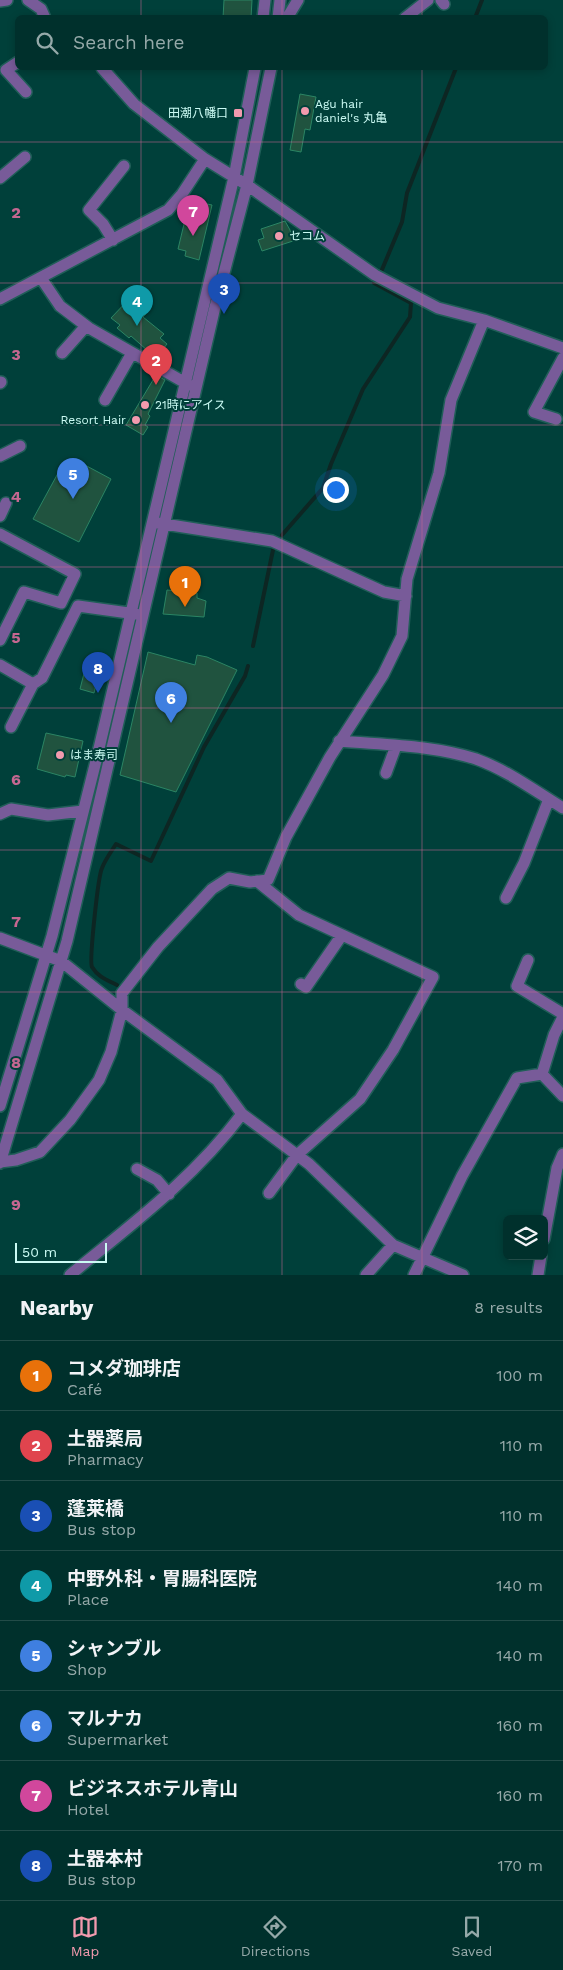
<!DOCTYPE html>
<meta charset="utf-8">
<style>
:root{--surface:#00302c;--page:#0a3834;--text:#f1f3f6;--muted:#95a9a9;--line:#224b48;--accent:#f29aae}
body{margin:0;font-family:"Work Sans","Noto Sans JP",sans-serif;background:var(--page);color:var(--text)}
.controls{position:absolute;right:15px;bottom:15px;display:grid;overflow:hidden;border-radius:8px;box-shadow:0 2px 8px #0003}
.controls button{width:45px;height:45px;display:grid;place-items:center;padding:0;border:0;border-bottom:1px solid var(--line);background:var(--surface);color:var(--text);font:25px sans-serif}
.scale{position:absolute;left:15px;bottom:12px;width:92px;box-sizing:border-box;padding-left:5px;border:2px solid #cbfbf4;border-top:0;font-size:14px;line-height:18px;white-space:nowrap;color:#cbfbf4;-webkit-text-stroke:4px #00403a;paint-order:stroke}
.you{position:absolute;left:335px;top:489px;width:18px;height:18px;margin:-12px;border:4px solid #fff;border-radius:50%;background:#1a73e8;box-shadow:0 0 0 8px #1a73e833}
.badge{display:grid;place-items:center;width:32px;height:32px;border-radius:50%;background:var(--accent);color:#fff;font-size:16px;font-weight:700}
.pin{position:absolute;translate:-50% -41px;filter:drop-shadow(0 1px 2px #0008)}
.pin::after{content:'';position:absolute;top:26px;width:18px;height:15px;background:inherit;clip-path:polygon(0 0,100% 0,50% 100%)}
.list{margin:0;padding:0;list-style:none}
h2{display:flex;justify-content:space-between;align-items:center;height:65px;margin:0;padding:0 20px;font-size:21px}
h2 small{font-size:16px;font-weight:400;color:var(--muted)}
.list li{display:grid;grid-template-columns:32px 1fr auto;gap:15px;align-items:center;box-sizing:border-box;height:70px;padding:0 20px;border-top:1px solid var(--line)}
.list b{display:block;font-size:19px;white-space:nowrap}
.list p{margin:0;font-size:16px;white-space:nowrap;color:var(--muted)}
.list em{font-size:16px;font-style:normal;color:var(--muted)}
.icon{flex:none;width:28px;height:28px;fill:none;stroke:currentColor;stroke-width:2;stroke-linecap:round;stroke-linejoin:round}
.map{position:relative;flex:none;width:563px;height:1275px;overflow:hidden}
.search{position:absolute;background:var(--surface);box-shadow:0 2px 8px #0003;left:15px;right:15px;top:15px;height:55px;display:flex;align-items:center;gap:12px;box-sizing:border-box;padding:0 18px;border-radius:8px;color:var(--muted);font-size:19px}
.sheet{height:625px;background:var(--surface)}
nav{display:flex;justify-content:space-around;align-items:center;box-sizing:border-box;height:70px;border-top:1px solid var(--line);background:var(--surface);font-size:14px;color:var(--muted)}
nav a{display:grid;justify-items:center;gap:2px}
nav .on{color:var(--accent)}
.map>svg:first-child{display:block}
</style>
<div class="map">
<svg width="563" height="1275" viewBox="0 0 563 1275">
<rect width="100%" height="100%" fill="#00403a"/>
<g fill="none" stroke-linecap="round" stroke-linejoin="round">
<path stroke="#0d2623" stroke-width="4" d="M475 18 482 0
M381 272 402 222 407 193 456 68
M282 535 323 488 331 464 363 389 410 317 411 303 374 283
M253 646 273 550
M117 985C107 980 98 977 92 967 89 961 98 877 102 868 105 860 111 852 116 844L151 861 204 747 245 676 248 666"/>
</g>
<path fill="#20533f" stroke="#2b8564" d="M224 0H252L251 18H223Z
M300 94 316 97 310 130 305 129 301 152 290 150Z
M188 200 212 205 199 260 185 256 186 251 178 249 185 220 181 219 185 204Z
M285 221 290 230 293 241 262 251 258 240 264 238 261 229Z
M129 299 146 314 143 317 164 334 160 338 167 344 159 354 152 348 148 351 131 336 129 338 117 328 120 325 111 318Z
M156 375 165 380 148 414 150 416 145 425 148 427 143 435 126 425Z
M63 464 79 472 83 464 111 479 79 542 33 519Z
M167 590 197 593V598L206 601 204 617 163 614Z
M148 652 195 665 197 655 207 657 237 670 176 792 120 775Z
M88 658 102 661 94 693 80 689Z
M46 733 83 741 75 777 66 775 65 777 37 769Z"/>
<g fill="none" stroke-linecap="round" stroke-linejoin="round">
<g stroke="#205e58" stroke-width="14">
<path id="minor" d="M28 0 41 9 45 18
M441 0 444 4
M0 1 7 0
M263 18 265 0
M278 18 280 0
M287 18 298 0
M405 18 428 0
M18 62 6 70 26 92
M102 68 134 104 205 159 247 185 375 275 438 308 484 320 563 348
M0 178 25 157
M113 240 103 224 89 210 124 166
M41 278 60 306 89 328 189 385
M0 299 168 210 182 194 205 159
M62 353 86 326
M0 383 1 382
M105 400 132 353
M556 419 534 412 563 358
M0 456 20 446
M0 516 6 503
M158 523 272 541 384 592 406 596
M0 534 75 574 61 603 24 592 0 640
M0 665 33 684 42 678 78 606 136 614
M11 727 33 684
M339 741C385 745 432 745 476 759 507 770 535 791 563 808
M386 773 396 746
M0 814 11 809 48 815 83 811
M257 881 299 915 433 977 393 1050 360 1099 297 1155 269 1193
M506 898 524 863 549 799
M0 938 61 961 122 1010 217 1080 242 1114 309 1164 393 1245 463 1275
M528 960 517 986 563 1014
M301 984 306 987 342 935
M542 1074 554 1035 563 1017
M542 1074 563 1096
M0 1106 52 936 96 761 234 177 255 68
M0 1162 16 1160 40 1152 70 1120 99 1080 111 1052 122 1010V993L158 947 212 889 229 878 250 882 268 880 286 837 330 757 383 675 402 636 407 579 439 473 451 400 484 320
M0 1163 67 941 214 311 247 185 271 68
M137 1169 157 1180 169 1194
M544 1239 557 1168 563 1154
M70 1275C131 1225 194 1178 242 1114
M366 1275 393 1245
M414 1275 462 1176 517 1078 542 1074
M538 1275 541 1256"/>
</g>
<use href="#minor" stroke="#785b99" stroke-width="11"/>
</g>
<path fill="none" stroke="#c56791" stroke-width="1" stroke-opacity="0.55" d="M141 0V18M282 0V18M422 0V18M141 68V1275M282 68V1275M422 68V1275M0 142H563M0 283H563M0 425H563M0 567H563M0 708H563M0 850H563M0 992H563M0 1133H563"/>
<g fill="#f29aae" stroke="#00403a" stroke-width="2">
<circle cx="305" cy="111" r="5"/>
<rect x="233" y="108" width="10" height="10" rx="2.5"/>
<circle cx="279" cy="236" r="5"/>
<circle cx="145" cy="405" r="5"/>
<circle cx="136" cy="420" r="5"/>
<circle cx="60" cy="755" r="5"/>
</g>
<g text-anchor="middle" stroke-width="4" stroke-linejoin="round" paint-order="stroke">
<g font-size="12" fill="#cbfbf4" stroke="#00403a" text-anchor="start">
<text x="315" y="108">Agu hair<tspan x="315" dy="14">daniel's 丸亀</tspan></text>
<text x="228" y="117" text-anchor="end">田潮八幡口</text>
<text x="289" y="240">セコム</text>
<text x="155" y="409">21時にアイス</text>
<text x="126" y="424" text-anchor="end">Resort Hair</text>
<text x="70" y="759">はま寿司</text>
</g>
</g>
<g font-size="16" text-anchor="middle" font-weight="bold" fill="#c56791" stroke="#00403a" stroke-width="4" stroke-linejoin="round" paint-order="stroke">
<text x="16" y="218">2</text>
<text x="16" y="360">3</text>
<text x="16" y="502">4</text>
<text x="16" y="643">5</text>
<text x="16" y="785">6</text>
<text x="16" y="927">7</text>
<text x="16" y="1068">8</text>
<text x="16" y="1210">9</text>
</g>
</svg>
<div class="controls">
<button><svg class="icon" aria-label="layers" viewBox="0 0 24 24"><path d="M12 4l9 5-9 5-9-5zM3 14l9 5 9-5"/></svg></button>
</div>
<div class="scale">50 m</div>
<div class="you"></div>
<div class="pin badge" style="left:185px;top:607px;background:#e8710a">1</div>
<div class="pin badge" style="left:156px;top:385px;background:#e0444e">2</div>
<div class="pin badge" style="left:224px;top:314px;background:#1a4fb4">3</div>
<div class="pin badge" style="left:137px;top:326px;background:#0f9aa8">4</div>
<div class="pin badge" style="left:73px;top:499px;background:#3f7fe0">5</div>
<div class="pin badge" style="left:171px;top:723px;background:#3f7fe0">6</div>
<div class="pin badge" style="left:193px;top:236px;background:#d1479c">7</div>
<div class="pin badge" style="left:98px;top:693px;background:#1a4fb4">8</div>
<div class="search"><svg class="icon" aria-label="search" viewBox="0 0 24 24"><circle cx="10" cy="10" r="6"/><path d="M15 15l6 6"/></svg>Search here</div>
</div>
<section class="sheet">
<h2>Nearby<small>8 results</small></h2>
<ul class="list">
<li><span class="badge" style="background:#e8710a">1</span><div><b>コメダ珈琲店</b><p>Café</p></div><em>100 m</em></li>
<li><span class="badge" style="background:#e0444e">2</span><div><b>土器薬局</b><p>Pharmacy</p></div><em>110 m</em></li>
<li><span class="badge" style="background:#1a4fb4">3</span><div><b>蓬莱橋</b><p>Bus stop</p></div><em>110 m</em></li>
<li><span class="badge" style="background:#0f9aa8">4</span><div><b>中野外科・胃腸科医院</b><p>Place</p></div><em>140 m</em></li>
<li><span class="badge" style="background:#3f7fe0">5</span><div><b>シャンブル</b><p>Shop</p></div><em>140 m</em></li>
<li><span class="badge" style="background:#3f7fe0">6</span><div><b>マルナカ</b><p>Supermarket</p></div><em>160 m</em></li>
<li><span class="badge" style="background:#d1479c">7</span><div><b>ビジネスホテル青山</b><p>Hotel</p></div><em>160 m</em></li>
<li><span class="badge" style="background:#1a4fb4">8</span><div><b>土器本村</b><p>Bus stop</p></div><em>170 m</em></li>
</ul>
</section>
<nav>
<a class="on"><svg class="icon" aria-label="map" viewBox="0 0 24 24"><path d="M3 6l6-2 6 2 6-2v14l-6 2-6-2-6 2zM9 4v14M15 6v14"/></svg>Map</a>
<a><svg class="icon" aria-label="directions" viewBox="0 0 24 24"><path d="M12 3l9 9-9 9-9-9zM9 14v-3h6M13 9l2 2-2 2"/></svg>Directions</a>
<a><svg class="icon" aria-label="saved" viewBox="0 0 24 24"><path d="M7 4h10v16l-5-4-5 4z"/></svg>Saved</a>
</nav>
